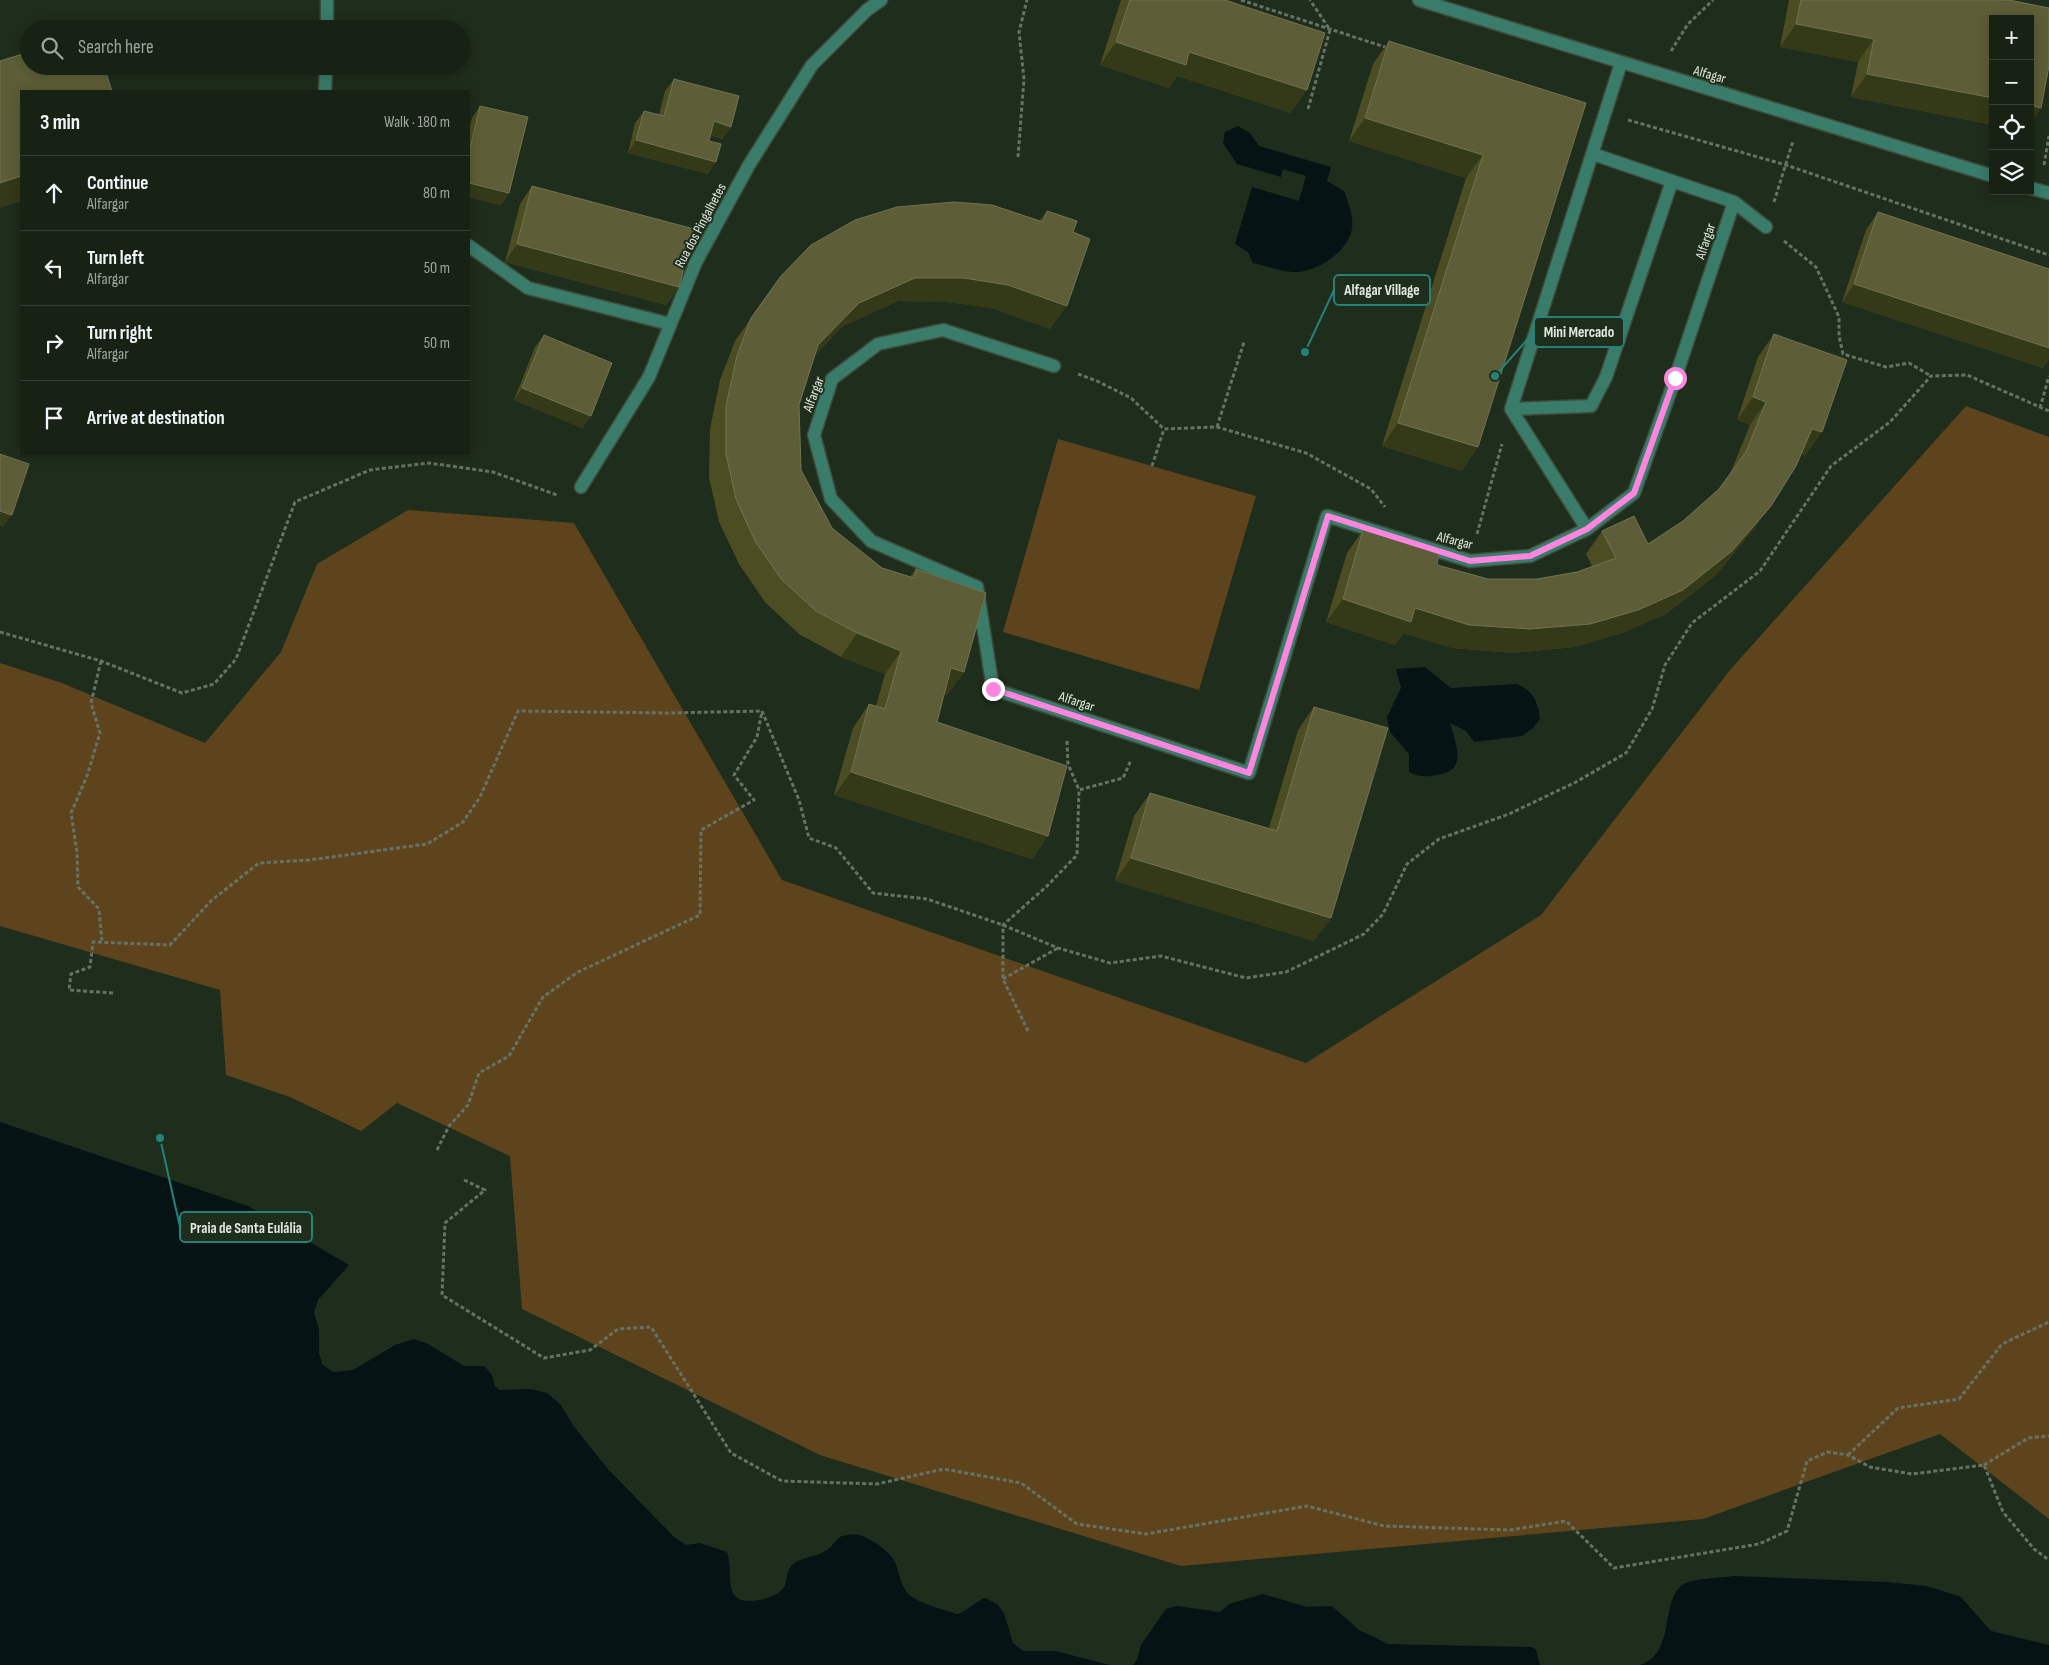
<!DOCTYPE html>
<meta charset="utf-8">
<style>
:root{--surface:#172215;--page:#202a1e;--text:#f1f3f6;--muted:#9ea4a0;--line:#363f34}
body{margin:0;font-family:"Sofia Sans Condensed",sans-serif;background:var(--page);color:var(--text)}
.controls{position:absolute;right:15px;top:15px;display:grid;overflow:hidden;border-radius:0px;box-shadow:0 2px 12px #0003}
.controls button{width:45px;height:45px;display:grid;place-items:center;padding:0;border:0;border-bottom:1px solid var(--line);background:var(--surface);color:var(--text);font:25px sans-serif}
.stop{position:absolute;width:15px;height:15px;margin:-11px;border:4px solid #ff85df;border-radius:50%;background:#fff}
.stop.end{background:#ff85df;border-color:#fff;box-shadow:0 1px 5px #0008}
.list{margin:0;padding:0;list-style:none}
h2{display:flex;justify-content:space-between;align-items:center;height:65px;margin:0;padding:0 20px;font-size:21px}
h2 small{font-size:16px;font-weight:400;color:var(--muted)}
.list li{display:grid;grid-template-columns:32px 1fr auto;gap:15px;align-items:center;box-sizing:border-box;height:75px;padding:0 20px;border-top:1px solid var(--line)}
.list b{display:block;font-size:19px;white-space:nowrap}
.list p{margin:0;font-size:16px;white-space:nowrap;color:var(--muted)}
.list em{font-size:16px;font-style:normal;color:var(--muted)}
.icon{flex:none;width:28px;height:28px;fill:none;stroke:currentColor;stroke-width:2;stroke-linecap:round;stroke-linejoin:round}
.map{position:relative;flex:none;width:2049px;height:1665px;overflow:hidden}
.search{position:absolute;background:var(--surface);box-shadow:0 2px 12px #0003;left:20px;top:20px;width:450px;height:55px;display:flex;align-items:center;gap:12px;box-sizing:border-box;padding:0 18px;border-radius:28px;color:var(--muted);font-size:19px}
.panel{position:absolute;background:var(--surface);box-shadow:0 2px 12px #0003;left:20px;top:90px;width:450px;height:365px;border-radius:0px}
.map>svg:first-child{display:block}
</style>
<div class="map">
<svg width="2049" height="1665" viewBox="0 0 2049 1665">
<rect width="100%" height="100%" fill="#1f2d1c"/>
<path fill="#5e441c" d="M1966 406 2049 437V1519L1940 1434 1703 1519 1181 1566 820 1455 522 1309 510 1156 397 1103 361 1131 290 1097 226 1075 220 990 0 926V663L62 683 205 743 281 652 317 564 408 510 574 523 782 880 1306 1063 1541 915 1730 670Z
M1058 439 1256 496 1199 690 1003 632Z"/>
<path fill="#051314" d="M1238 126 1250 133 1259 146 1331 167 1327 181 1344 191C1348 203 1354 215 1352 229 1348 251 1320 270 1298 272 1287 273 1265 266 1253 263L1248 252 1235 244 1252 187 1299 201 1306 176 1283 169 1281 177 1237 164 1223 143 1225 132Z
M1425 667 1451 688 1516 684C1533 690 1538 702 1540 719L1533 728 1522 736 1474 742 1466 731 1450 723C1456 745 1469 771 1436 775 1425 777 1419 777 1409 772V754L1390 732 1387 717 1401 688 1396 669Z
M0 1122 248 1206 349 1265 318 1300 314 1313 319 1329V1353L322 1364 333 1372 353 1370 395 1345 414 1339 428 1344 464 1366H485L493 1377 494 1385 499 1390 531 1389 547 1393 560 1404 573 1425 607 1468 674 1537 686 1545 700 1543 727 1552C732 1564 727 1589 736 1597 746 1606 778 1598 784 1587 788 1580 785 1572 792 1565 800 1557 817 1557 827 1550 832 1547 835 1540 840 1537 844 1535 855 1534 859 1535 869 1537 891 1552 895 1562 900 1573 900 1588 911 1596 922 1604 944 1610 957 1614L961 1613 982 1599 986 1598 997 1604 1004 1613 1013 1643 1023 1651H1055L1110 1665H0Z
M1734 1576 1887 1582 1927 1586 1961 1597 1991 1631 2049 1645V1665H1640C1677 1653 1659 1599 1684 1584 1695 1578 1721 1578 1734 1576Z
M1263 1594 1307 1607 1332 1606 1359 1630 1388 1644 1532 1647 1536 1650 1540 1665H1133L1137 1660 1141 1645 1166 1609 1177 1606 1220 1612 1229 1604Z"/>
<g fill="none" stroke-linecap="round" stroke-linejoin="round">
<g stroke="#3e4b3b" stroke-width="15">
<path id="minor" d="M1419 0 1993 176
M327 29V0
M325 91 326 66
M1593 154 1672 181 1606 377 1591 406 1511 409 1621 63
M2030 188 2049 193
M1734 202 1766 227
M469 246 528 288 670 324
M1054 366 943 330 878 344 832 379 814 435 831 499 871 541 977 587 993 689 1249 773 1327 516 1470 561 1530 556 1587 529 1634 493 1675 379 1734 202 1672 181
M1511 409 1587 529
M581 487 649 377 696 262 749 165 812 65 867 10 881 0"/>
</g>
<path stroke="#667263" stroke-width="3" stroke-dasharray="4 2.5" stroke-linecap="butt" d="M1241 0 1388 48
M1671 51 1688 24 1713 0
M1308 109 1330 30 1310 0
M1628 120 1786 165 2049 255
M1018 157 1024 79 1019 32 1027 0
M2044 165 2049 136
M1774 202 1793 141
M1784 241 1816 267 1839 317V336L1843 354 1886 367 1909 363 1931 376
M1078 374 1097 381 1131 398 1164 429 1217 427 1306 453 1371 489 1385 507
M2040 408 2049 376
M1217 427 1244 342
M1152 466 1164 429
M1477 534 1502 444
M0 632 101 661 182 693 214 684 236 659 295 502 370 470 429 463 493 472 557 495
M101 661 91 703 100 733 87 776 71 813 77 852 78 887 99 909 102 942
M762 711 799 800 809 838 836 848 873 893 927 899 1003 925 1058 948 1110 963 1161 956 1246 978 1286 972 1364 934 1383 914 1407 864 1439 839 1509 814 1576 782 1626 753 1652 709 1665 665 1692 623 1760 571 1831 466 1890 422 1931 376 1967 375 2049 411
M1067 741 1068 764 1079 790
M1003 979 1058 948
M113 993 69 990 71 974 90 967 93 942 170 945 212 900 259 863 309 860 427 844 463 822 480 797 518 711 670 713 762 711
M1028 1031 1003 979V925L1047 886 1077 855 1079 790 1123 778 1131 760
M437 1150 449 1126 468 1105 479 1073 509 1056 543 997 578 972 700 915 701 830 754 800 734 775 757 737 762 711
M464 1180 485 1190 445 1223 442 1295 544 1358 590 1350 618 1329 651 1327 731 1453 782 1481 877 1484 944 1469 1021 1483 1077 1524 1146 1534 1307 1506 1384 1526 1510 1530 1566 1521 1614 1568 1759 1544 1787 1531 1807 1461 1828 1452 1848 1455 1870 1467 1912 1474 1984 1465 2003 1512 2034 1549 2049 1560
M1848 1455 1898 1408 1959 1399 2002 1344 2049 1322
M1984 1465 2028 1438 2049 1436"/>
<use href="#minor" stroke="#397c69" stroke-width="12"/>
</g>
<path fill="#4d4d23" d="M1121 0H1225L1291 113 1177 76 1169 88 1100 65Z
M1789 0H2009L2049 8V66L2041 108 2030 123V19H1993V125L1851 97 1858 62 1780 47Z
M1389 41 1586 103 1462 471 1382 446 1466 178 1349 141 1373 64Z
M674 79 731 127 722 139 710 135 709 141 708 174 628 153 635 123 644 111 659 115 665 91Z
M480 106 509 193 501 205 469 197V130L472 118Z
M532 186 679 287 666 305 505 262 520 204Z
M1047 211 1073 232 1050 329 992 308 948 302 898 301 843 326 815 355 799 405 801 470 832 528 882 568 910 577 916 569 964 672 947 695 944 694 937 722 1048 836 1032 859 834 795 853 728 869 704 876 706 885 674 841 657 799 634 765 602 739 564 719 522 709 477 710 429 720 380 735 341 781 276 1040 220Z
M1878 212 2043 368 1842 302 1866 230Z
M1774 334 1806 455 1801 454 1771 506 1754 529 1716 575 1666 614 1622 633 1574 647 1513 653 1453 648 1403 633 1395 645 1326 622 1347 553 1363 530 1437 565 1488 579H1537L1577 572 1592 566 1586 554 1602 531 1648 544 1683 521 1719 489 1730 474 1750 425 1737 420 1758 357Z
M544 335 591 416 582 428 514 400 535 347Z
M1314 707 1331 918 1314 941 1115 881 1134 816 1150 793 1269 828 1298 730Z"/>
<path fill="#343918" d="M1796 24 1874 39 1858 62 1780 47Z
M1116 42 1189 52 1307 90 1291 113 1177 76 1169 88 1100 65Z
M1867 74 1993 98V125L1851 97Z
M2030 105 2041 108 2030 123Z
M1365 118 1483 155 1466 178 1349 141Z
M714 121 731 127 722 139 705 133Z
M636 140 716 162 708 174 628 153Z
M21 176V201L0 208V183Z
M469 183 509 193 501 205 469 197Z
M517 244 679 287 666 305 505 262Z
M915 278H964L1008 285 1067 306 1050 329 992 308 948 302 898 301 843 326 802 369 818 345 859 303Z
M1854 284 2049 348V360L2043 368 1842 302Z
M522 388 591 416 582 428 514 400Z
M1753 397 1766 402 1750 425 1737 420Z
M1398 423 1478 447 1462 471 1382 446Z
M1812 429 1822 432 1806 455 1796 453Z
M1771 506 1754 529 1716 575 1666 614 1622 633 1574 647 1513 653 1453 648 1403 633 1395 645 1326 622 1343 599 1415 608 1469 625Z
M0 511 12 515 3 527 0 526Z
M857 633 901 651 885 674 841 657Z
M951 668 964 672 947 695 935 692Z
M851 772 1048 836 1032 859 834 795Z
M1131 858 1331 918 1314 941 1115 881Z"/>
<path fill="#5d5e37" stroke="#717351" d="M1130 0H1225L1325 33 1307 90 1189 52 1186 65 1116 42Z
M1801 0H2009L2049 8V66L2041 108 2030 105V19H1993V98L1867 74 1874 39 1796 24Z
M1389 41 1586 103 1478 447 1398 423 1483 155 1365 118Z
M29 52V66H104L112 91H21V176L0 183V61Z
M674 79 739 96 731 127 714 121 709 141 721 144 716 162 636 140 644 111 664 116Z
M480 106 528 117 509 193 469 183V153Z
M532 186 694 229 679 287 517 244Z
M954 202 992 205 1043 222 1047 211 1077 221 1073 232 1090 239 1067 306 1008 285 964 278H915L859 303 818 345 799 405 801 470 832 528 882 568 914 578 916 569 986 593 964 672 951 668 937 722 1067 766 1048 836 851 772 869 704 885 709 901 651 857 633 816 611 781 579 755 541 736 499 726 454V406L737 356 751 318 781 276 811 245 855 220 897 207Z
M1878 212 2049 269V348L1854 284Z
M1774 334 1847 360 1822 432 1812 429 1796 466 1771 506 1732 551 1683 590 1638 610 1590 624 1530 629 1469 625 1415 608 1411 622 1343 599 1363 530 1439 553 1437 565 1488 579H1537L1577 572 1616 558 1602 531 1634 516 1648 544 1683 521 1719 489 1746 452 1766 402 1753 397Z
M544 335 612 363 591 416 522 388Z
M0 454 29 464 12 515 0 511Z
M1314 707 1388 728 1331 918 1131 858 1150 793 1277 831Z"/>
<g fill="none" stroke-linecap="round" stroke-linejoin="round">
<path stroke="#ff85df" stroke-width="6" d="M993 689 1249 773 1328 516 1470 561 1530 556 1587 529 1634 493 1675 378"/>
</g>
<g text-anchor="middle" stroke-width="4" stroke-linejoin="round" paint-order="stroke">
<g font-size="14" fill="#e0e9de" stroke="#1f2d1c">
<text transform="translate(1710 74) rotate(16)" y="5">Alfagar</text>
<text transform="translate(700 225) rotate(-62)" y="5">Rua dos Pingalhetes</text>
<text transform="translate(1705 241) rotate(-72)" y="5">Alfargar</text>
<text transform="translate(813 394) rotate(-69)" y="5">Alfargar</text>
<text transform="translate(1455 540) rotate(14)" y="5">Alfargar</text>
<text transform="translate(1077 701) rotate(18)" y="5">Alfargar</text>
</g>
</g>
<path fill="none" stroke="#248279" stroke-width="2" d="M1305 352L1334 290M1495 376L1534 332M160 1138L180 1227"/>
<g fill="#248279" stroke="#1f2d1c" stroke-width="2">
<circle cx="1305" cy="352" r="5"/>
<circle cx="1495" cy="376" r="5"/>
<circle cx="160" cy="1138" r="5"/>
</g>
<g fill="#1f2d1c" stroke="#248279" stroke-width="2">
<rect x="1334" y="275" width="96" height="30" rx="5"/>
<rect x="1534" y="317" width="90" height="30" rx="5"/>
<rect x="180" y="1212" width="132" height="30" rx="5"/>
</g>
<g font-size="15" text-anchor="middle" font-weight="bold" fill="#e0e9de">
<text x="1382" y="295">Alfagar Village</text>
<text x="1579" y="337">Mini Mercado</text>
<text x="246" y="1233">Praia de Santa Eulália</text>
</g>
</svg>
<div class="controls">
<button>+</button>
<button>−</button>
<button><svg class="icon" aria-label="locate" viewBox="0 0 24 24"><circle cx="12" cy="12" r="6"/><path d="M12 2v4M12 18v4M2 12h4M18 12h4"/></svg></button>
<button><svg class="icon" aria-label="layers" viewBox="0 0 24 24"><path d="M12 4l9 5-9 5-9-5zM3 14l9 5 9-5"/></svg></button>
</div>
<div class="stop" style="left:1675px;top:378px"></div>
<div class="stop end" style="left:993px;top:689px"></div>
<div class="search"><svg class="icon" aria-label="search" viewBox="0 0 24 24"><circle cx="10" cy="10" r="6"/><path d="M15 15l6 6"/></svg>Search here</div>
<section class="panel">
<h2>3 min<small>Walk · 180 m</small></h2>
<ul class="list">
<li><svg class="icon" aria-label="ahead" viewBox="0 0 24 24"><path d="M12 20V5M6 11l6-6 6 6"/></svg><div><b>Continue</b><p>Alfargar</p></div><em>80 m</em></li>
<li><svg class="icon" aria-label="left" viewBox="0 0 24 24"><path d="M17 20v-9H6M10 6l-5 5 5 5"/></svg><div><b>Turn left</b><p>Alfargar</p></div><em>50 m</em></li>
<li><svg class="icon" aria-label="right" viewBox="0 0 24 24"><path d="M7 20v-9h11M14 6l5 5-5 5"/></svg><div><b>Turn right</b><p>Alfargar</p></div><em>50 m</em></li>
<li><svg class="icon" aria-label="arrive" viewBox="0 0 24 24"><path d="M6 21V4h12l-3 4 3 4H6"/></svg><div><b>Arrive at destination</b></div></li>
</ul>
</section>
</div>
